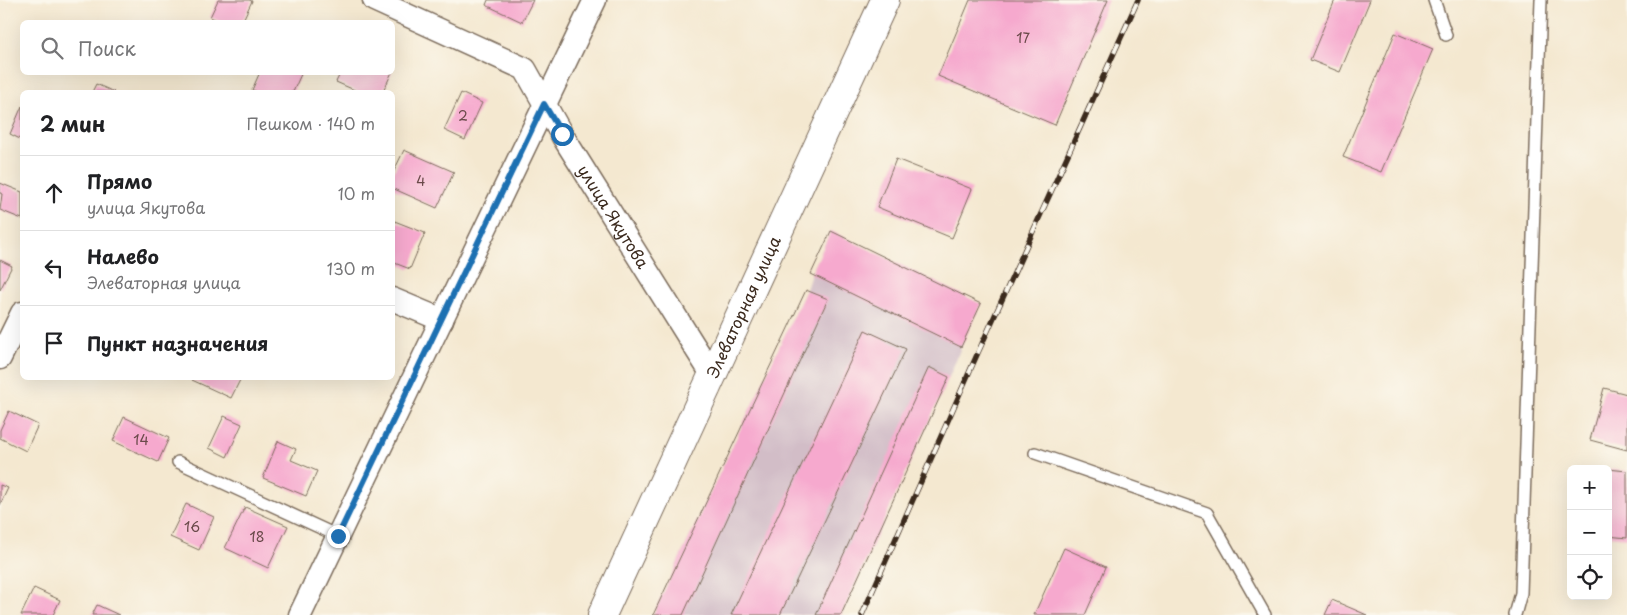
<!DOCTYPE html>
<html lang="ru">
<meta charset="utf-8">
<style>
:root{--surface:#fff;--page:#f2f2f2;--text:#202124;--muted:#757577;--line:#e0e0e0}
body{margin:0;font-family:"Playpen Sans",sans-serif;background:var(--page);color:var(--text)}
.controls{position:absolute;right:15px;bottom:15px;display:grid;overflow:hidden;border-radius:8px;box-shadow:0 5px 20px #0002}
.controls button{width:45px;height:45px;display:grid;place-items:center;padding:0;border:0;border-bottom:1px solid var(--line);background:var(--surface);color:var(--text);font:25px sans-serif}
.stop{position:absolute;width:15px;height:15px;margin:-11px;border:4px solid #1f6fb2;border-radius:50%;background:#fff}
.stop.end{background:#1f6fb2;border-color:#fff;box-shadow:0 1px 5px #0008}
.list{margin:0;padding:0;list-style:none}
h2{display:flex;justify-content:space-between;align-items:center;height:65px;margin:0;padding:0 20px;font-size:21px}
h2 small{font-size:16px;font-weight:400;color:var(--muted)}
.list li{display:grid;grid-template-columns:32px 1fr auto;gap:15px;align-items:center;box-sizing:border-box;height:75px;padding:0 20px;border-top:1px solid var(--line)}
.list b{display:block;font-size:19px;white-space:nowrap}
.list p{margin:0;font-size:16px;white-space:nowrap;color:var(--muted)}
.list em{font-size:16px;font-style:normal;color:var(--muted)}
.icon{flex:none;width:28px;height:28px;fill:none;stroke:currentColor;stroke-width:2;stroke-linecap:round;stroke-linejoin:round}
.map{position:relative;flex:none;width:1627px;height:615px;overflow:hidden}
.search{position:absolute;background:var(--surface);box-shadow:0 5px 20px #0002;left:20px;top:20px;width:375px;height:55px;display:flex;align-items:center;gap:12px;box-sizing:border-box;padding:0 18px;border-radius:8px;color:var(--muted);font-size:19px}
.panel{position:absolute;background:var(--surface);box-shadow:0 5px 20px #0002;left:20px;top:90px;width:375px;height:290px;border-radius:8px}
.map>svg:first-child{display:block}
</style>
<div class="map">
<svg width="1627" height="615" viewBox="0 0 1627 615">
<rect width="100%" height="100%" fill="#fbf7ec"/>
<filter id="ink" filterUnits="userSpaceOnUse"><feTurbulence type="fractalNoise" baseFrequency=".02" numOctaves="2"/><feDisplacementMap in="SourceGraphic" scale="10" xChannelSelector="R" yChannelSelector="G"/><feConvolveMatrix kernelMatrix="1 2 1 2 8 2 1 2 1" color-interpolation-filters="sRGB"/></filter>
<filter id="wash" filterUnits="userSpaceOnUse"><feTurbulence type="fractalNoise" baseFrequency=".0096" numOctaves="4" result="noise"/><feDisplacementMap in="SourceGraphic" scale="20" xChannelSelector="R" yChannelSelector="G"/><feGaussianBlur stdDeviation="1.12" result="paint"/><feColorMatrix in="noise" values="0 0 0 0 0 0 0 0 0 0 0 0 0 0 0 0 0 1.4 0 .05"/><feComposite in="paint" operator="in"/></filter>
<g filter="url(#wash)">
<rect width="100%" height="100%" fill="#f4e8d0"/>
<path fill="#d2bdc7" d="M831 231 981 304 961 347 949 377 841 615H653L806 290 811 274Z"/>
<g id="blocks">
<path fill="#f6a9ce" d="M218 0H249L252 1 242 22H221L210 17Z
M488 0H533L522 22 486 5Z
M970 0H1108L1055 125 938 76Z
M1335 0H1370L1340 72 1310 60Z
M1395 33 1433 49 1381 172 1343 157Z
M260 72H302L293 92H258L252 90Z
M341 72H392L383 92H359L336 82Z
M96 84 114 92H92Z
M461 93 482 103 465 140 444 130Z
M22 106V140L10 134Z
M404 150 454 172 437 208 392 188V175Z
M896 159 972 189 952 238 877 207Z
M0 183 22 192V219L0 210 2 194 0 193Z
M392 220 425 233 410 269 392 262Z
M831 231 981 304 961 347 811 274Z
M0 260 12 266 0 290Z
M806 290 828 299 683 615H653Z
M865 330 906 349 780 615H731Z
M929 367 949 377 841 615H816Z
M194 378H241L231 398 192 380Z
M1604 388 1627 394V450L1590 440Z
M9 411 38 425 26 451 0 438V430Z
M224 416 242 424 227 457 209 448Z
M124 417 169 438 158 462 113 441Z
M278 441 296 449 291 460 317 471 306 496 263 478Z
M1608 469 1627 471V538L1608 536Z
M0 485 8 488 0 505Z
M186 504 214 517 199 550 170 537Z
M245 507 288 526 268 568 225 548Z
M1064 548 1106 567 1085 615H1034Z
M34 588 60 600 53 615H21Z
M1332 600 1367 615H1325Z
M97 605 119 615H92Z"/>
</g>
</g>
<g filter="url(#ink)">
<use href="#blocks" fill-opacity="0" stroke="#7c6c5c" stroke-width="1"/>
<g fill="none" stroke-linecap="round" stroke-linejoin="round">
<g stroke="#7c6c5c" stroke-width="14">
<path id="service" d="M1434 0 1446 35
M1035 453 1207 513 1265 615
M178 462 338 536
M1515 615 1521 593 1541 0"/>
</g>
<g stroke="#7c6c5c" stroke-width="25">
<g id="minor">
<path id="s1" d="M374 0 525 69 562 135 713 376"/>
<path d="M392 299 442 320"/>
<path d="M0 358 22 313"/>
<path d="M300 615 595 0"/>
</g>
</g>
<g stroke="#7c6c5c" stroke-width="30">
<g id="primary">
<path id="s2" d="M602 615 885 0"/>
</g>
</g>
<use href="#service" stroke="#fff" stroke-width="11"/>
<use href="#minor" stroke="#fff" stroke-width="22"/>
<use href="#primary" stroke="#fff" stroke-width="28"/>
<g stroke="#3b2a1e" stroke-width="5.5">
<path id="rail" d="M862 615 976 357 1138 0"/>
</g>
<use href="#rail" stroke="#fbf7ec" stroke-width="4" stroke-dasharray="11" stroke-linecap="butt"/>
</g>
</g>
<g fill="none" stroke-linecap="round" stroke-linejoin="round" filter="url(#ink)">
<path stroke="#1f6fb2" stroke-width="6" d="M338 536 544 104 562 134"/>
</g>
<g text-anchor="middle" stroke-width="4.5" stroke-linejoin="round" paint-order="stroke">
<g font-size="14" fill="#6a4a4a">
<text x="1023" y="43">17</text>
<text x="463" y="121">2</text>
<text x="421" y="186">4</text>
<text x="141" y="445">14</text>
<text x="192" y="532">16</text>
<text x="257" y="542">18</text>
</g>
<g font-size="16" fill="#3b2a1e" stroke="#fbf7ec">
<text dy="6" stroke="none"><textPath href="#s1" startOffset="338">улица Якутова</textPath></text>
<text dy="6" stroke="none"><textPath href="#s2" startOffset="339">Элеваторная улица</textPath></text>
</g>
</g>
</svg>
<div class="controls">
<button>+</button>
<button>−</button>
<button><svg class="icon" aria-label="locate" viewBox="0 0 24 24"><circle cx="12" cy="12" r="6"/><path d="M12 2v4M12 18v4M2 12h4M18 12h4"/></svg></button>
</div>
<div class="stop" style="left:562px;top:134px"></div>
<div class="stop end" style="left:338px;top:536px"></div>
<div class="search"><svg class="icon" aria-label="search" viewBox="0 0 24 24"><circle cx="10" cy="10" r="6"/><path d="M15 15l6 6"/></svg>Поиск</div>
<section class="panel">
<h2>2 мин<small>Пешком · 140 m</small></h2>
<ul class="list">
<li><svg class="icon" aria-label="ahead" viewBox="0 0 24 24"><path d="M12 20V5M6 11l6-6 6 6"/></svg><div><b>Прямо</b><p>улица Якутова</p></div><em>10 m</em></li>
<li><svg class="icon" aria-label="left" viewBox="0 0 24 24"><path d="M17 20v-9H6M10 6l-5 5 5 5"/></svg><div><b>Налево</b><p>Элеваторная улица</p></div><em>130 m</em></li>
<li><svg class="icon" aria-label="arrive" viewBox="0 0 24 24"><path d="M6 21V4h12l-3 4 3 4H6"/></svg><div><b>Пункт назначения</b></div></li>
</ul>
</section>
</div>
